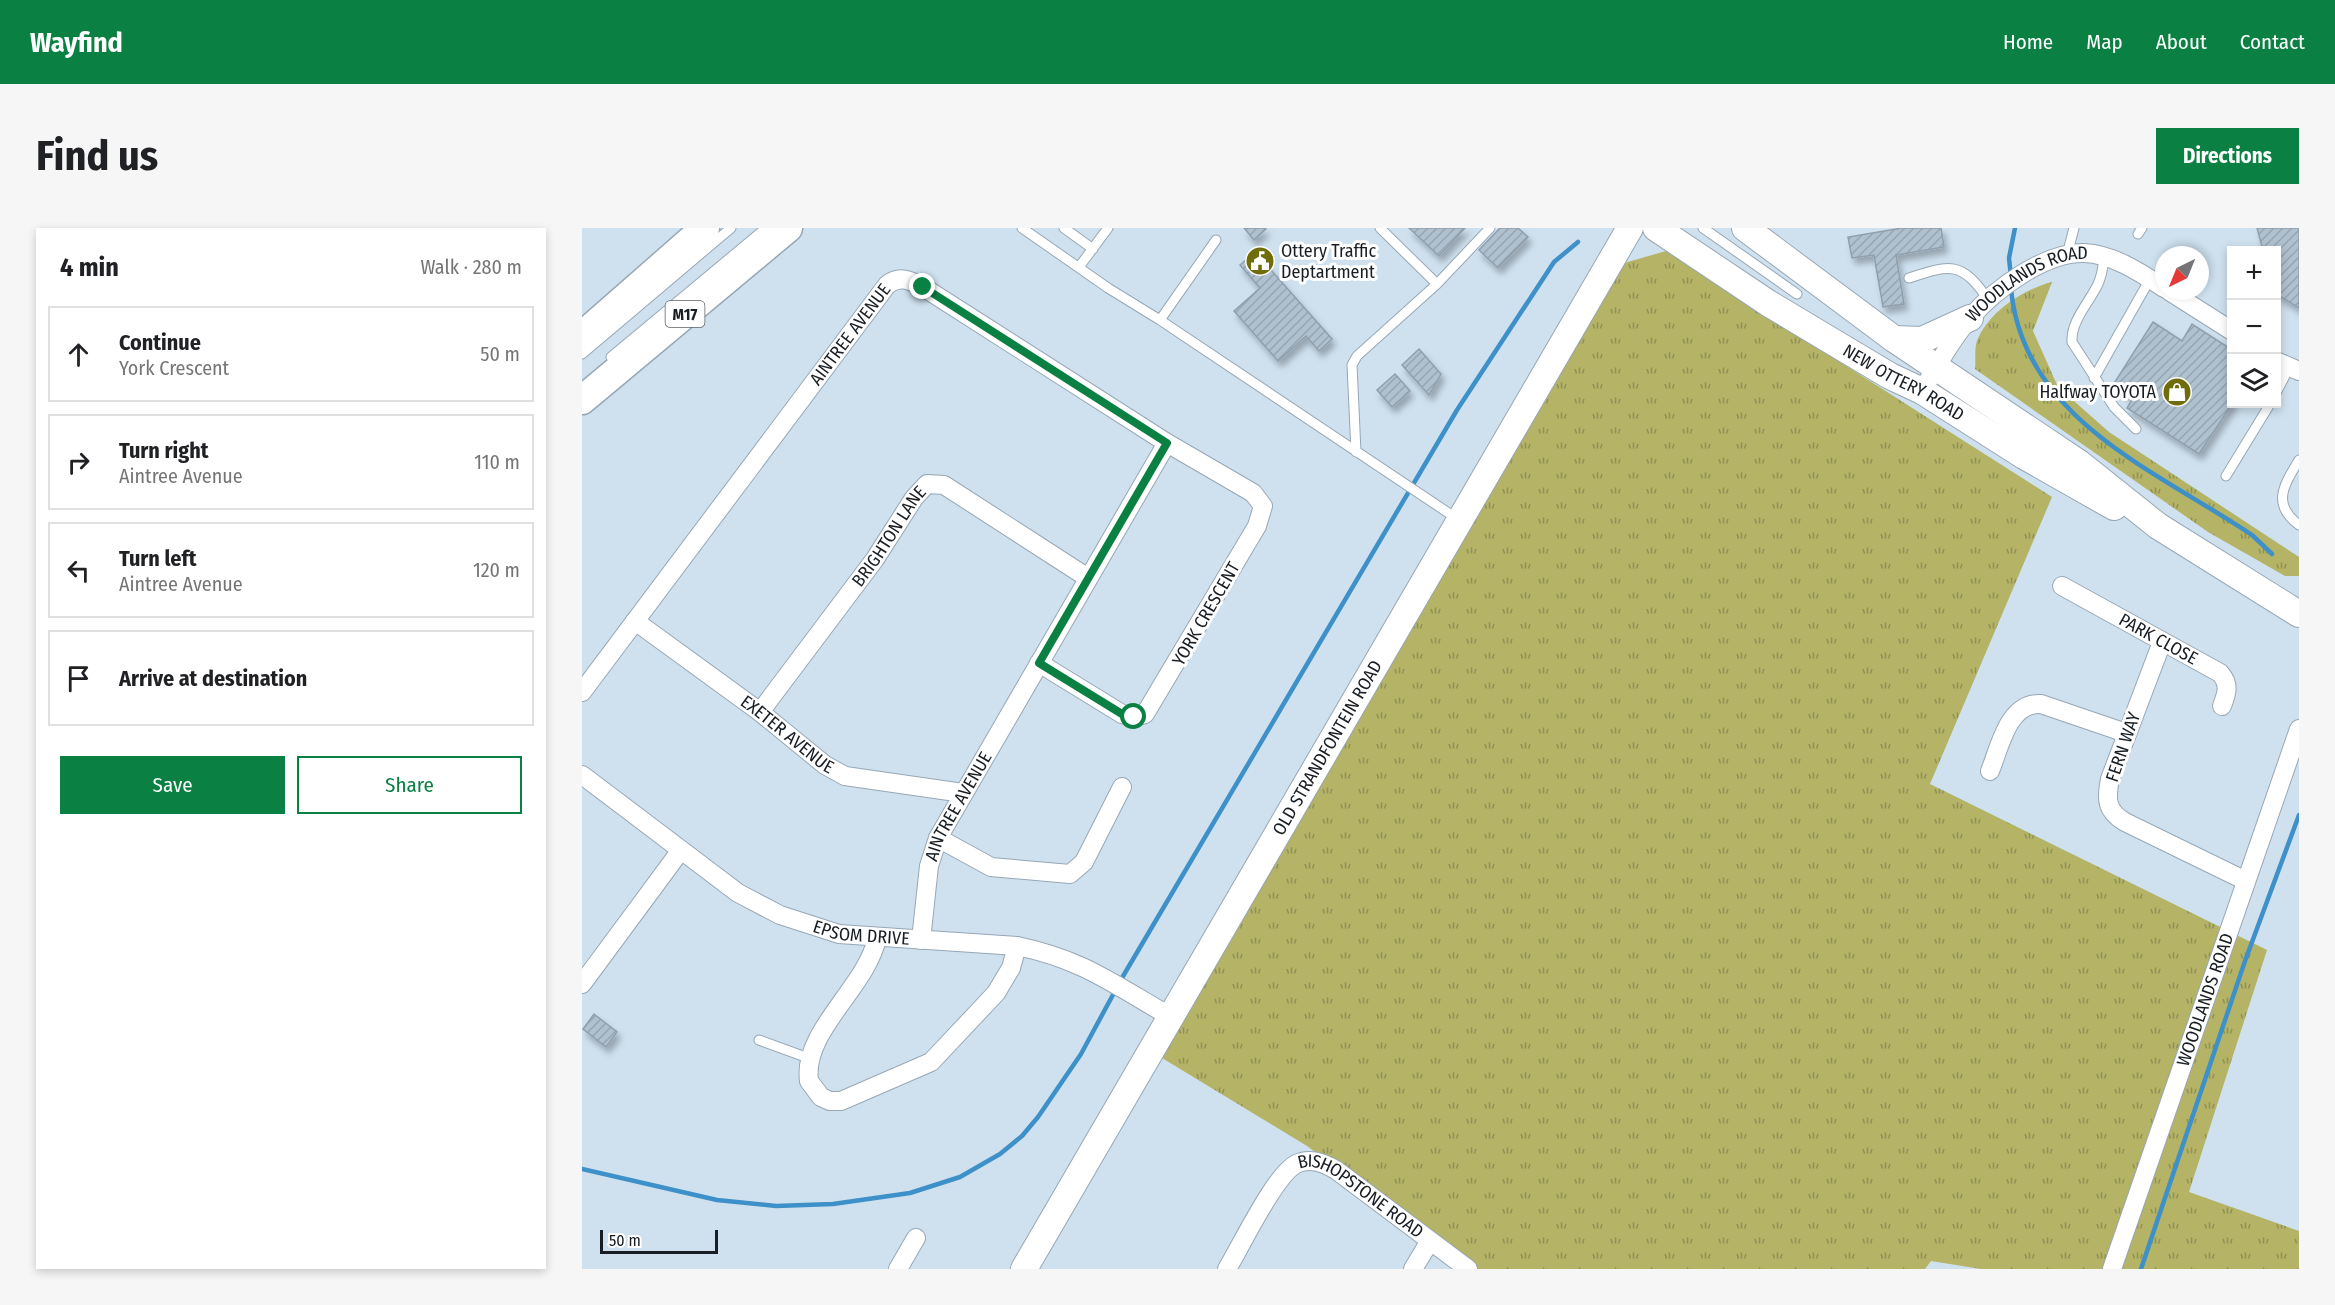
<!DOCTYPE html>
<meta charset="utf-8">
<style>
:root{--surface:#fff;--page:#f6f6f6;--text:#202124;--muted:#757577;--line:#e0e0e0;--accent:#0b8043}
body{margin:0;font-family:"Fira Sans Condensed",sans-serif;background:var(--page);color:var(--text)}
.controls{position:absolute;right:18px;top:18px;display:grid;overflow:hidden;border-radius:0px;box-shadow:0 3px 9px #0003}
.controls button{width:54px;height:54px;display:grid;place-items:center;padding:0;border:0;border-bottom:2px solid var(--line);background:var(--surface);color:var(--text);font:30px sans-serif}
.compass{position:absolute;left:1573px;top:18px;width:54px;height:54px;border-radius:50%;background:var(--surface);box-shadow:0 3px 9px #0003;rotate:223deg}
.scale{position:absolute;left:18px;bottom:15px;width:118px;box-sizing:border-box;padding-left:6px;border:3px solid #181e23;border-top:0;font-size:16px;line-height:21px;white-space:nowrap;color:#181e23;-webkit-text-stroke:4px #fff;paint-order:stroke}
.stop{position:absolute;width:18px;height:18px;margin:-14px;border:4px solid #0b8043;border-radius:50%;background:#fff}
.stop.end{background:#0b8043;border-color:#fff;box-shadow:0 2px 6px #0008}
.list{margin:0;padding:0;list-style:none}
h2{display:flex;justify-content:space-between;align-items:center;height:78px;margin:0;padding:0 24px;font-size:26px}
h2 small{font-size:20px;font-weight:400;color:var(--muted)}
.list li{display:grid;grid-template-columns:39px 1fr auto;gap:18px;align-items:center;box-sizing:border-box;height:96px;margin:0 12px 12px;padding:0 12px;border:2px solid var(--line);border-radius:0px}
.list b{display:block;font-size:22px;white-space:nowrap}
.list p{margin:0;font-size:20px;white-space:nowrap;color:var(--muted)}
.list em{font-size:20px;font-style:normal;color:var(--muted)}
.actions{display:flex;gap:12px;padding:18px 24px}
.actions a{flex:1;padding:14px 0;border:2px solid var(--accent);border-radius:0px;text-align:center;font-size:21px;color:var(--accent)}
.actions .main{background:var(--accent);color:#fff}
.icon{flex:none;width:33px;height:33px;fill:none;stroke:currentColor;stroke-width:2;stroke-linecap:round;stroke-linejoin:round}
.map{position:relative;flex:none;width:1717px;height:1041px;overflow:hidden;border-radius:0px}
header{display:flex;align-items:center;gap:36px;box-sizing:border-box;height:84px;padding:0 30px;background:var(--accent);color:#fff}
header strong{font-size:28px}
nav{display:flex;gap:33px;margin-inline-start:auto;font-size:21px}
.intro{display:flex;align-items:center;justify-content:space-between;box-sizing:border-box;height:144px;padding:0 36px}
h1{margin:0;font-size:42px}
.button{padding:15px 27px;border-radius:0px;background:var(--accent);color:#fff;font-size:21px;font-weight:700}
main{display:flex;gap:36px;padding:0 36px}
aside{flex:1;background:var(--surface);border-radius:0px;box-shadow:0 3px 9px #0003}
.map>svg:first-child{display:block}
</style>
<header>
<strong>Wayfind</strong>
<nav><a>Home</a><a>Map</a><a>About</a><a>Contact</a></nav>
</header>
<div class="intro"><h1>Find us</h1><a class="button">Directions</a></div>
<main>
<aside>
<h2>4 min<small>Walk · 280 m</small></h2>
<ul class="list">
<li><svg class="icon" aria-label="ahead" viewBox="0 0 24 24"><path d="M12 20V5M6 11l6-6 6 6"/></svg><div><b>Continue</b><p>York Crescent</p></div><em>50 m</em></li>
<li><svg class="icon" aria-label="right" viewBox="0 0 24 24"><path d="M7 20v-9h11M14 6l5 5-5 5"/></svg><div><b>Turn right</b><p>Aintree Avenue</p></div><em>110 m</em></li>
<li><svg class="icon" aria-label="left" viewBox="0 0 24 24"><path d="M17 20v-9H6M10 6l-5 5 5 5"/></svg><div><b>Turn left</b><p>Aintree Avenue</p></div><em>120 m</em></li>
<li><svg class="icon" aria-label="arrive" viewBox="0 0 24 24"><path d="M6 21V4h12l-3 4 3 4H6"/></svg><div><b>Arrive at destination</b></div></li>
</ul>
<div class="actions"><a class="main">Save</a><a>Share</a></div>
</aside>
<div class="map">
<svg width="1717" height="1041" viewBox="0 0 1717 1041">
<defs>
<pattern id="grass-tufts" width="24" height="20" patternUnits="userSpaceOnUse" patternTransform="scale(1.5)"><rect width="24" height="20" fill="#b4b366"/><path d="M3 7l-1-3M5 7V3M7 7l1-3M15 17l-1-3M17 17v-4M19 17l1-3" fill="none" stroke="#919154"/></pattern>
<pattern id="building-hatch" width="6" height="6" patternUnits="userSpaceOnUse" patternTransform="scale(1.5)"><rect width="6" height="6" fill="#afc1cf"/><path d="M-1 1l2-2M0 6l6-6M5 7l2-2" fill="none" stroke="#96a5b1"/></pattern>
<filter id="shadow"><feDropShadow dx="3.5" dy="6" stdDeviation="3" flood-color="#0004"/></filter>
</defs>
<rect width="100%" height="100%" fill="#cfe1ef"/>
<path fill="url(#grass-tufts)" d="M1084 23 1470 269 1348 556 1685 722 1607 964 1717 1003V1041H1399L1349 1033 1343 1041H892L725 918 580 830 1042 35Z
M1470 54 1451 103 1476 159 1527 204 1717 329V348H1703L1626 304 1393 141C1394 133 1392 121 1395 113 1406 84 1442 61 1470 54Z"/>
<g fill="none" stroke-linecap="round" stroke-linejoin="round">
<path stroke="#3e90c9" stroke-width="4.5" d="M1429 49 1427 30 1433 0
M1429 60C1440 191 1575 243 1670 307L1690 326
M537 755 875 182 972 34 996 14
M0 941 135 972 194 978 251 976 328 965 378 949 418 926 440 908 456 889 499 826 533 763
M1559 1041 1663 733 1717 587"/>
</g>
<path fill="url(#building-hatch)" stroke="#8f9fad" stroke-width="1.5" filter="url(#shadow)" d="M662 0H683L684 1 672 12Z
M827 0H883L857 28Z
M918 0H936L946 9 916 40 897 22Z
M1320 0H1359L1362 19 1314 27 1322 76 1301 79 1292 27 1270 30 1266 9Z
M1675 0H1717V80L1694 66V22H1681Z
M673 24 750 111 737 123 724 108 696 133 652 83 678 60 658 37Z
M1571 94 1600 113 1610 96 1647 120 1650 117V176L1617 226 1545 180 1551 170 1531 157Z
M837 121 859 146 847 167 820 137Z
M813 146 828 163 810 179 795 162Z
M12 786 35 804 24 819 1 801Z"/>
<g fill="none" stroke-linecap="round" stroke-linejoin="round">
<g stroke="#97a7b5" stroke-width="11">
<path id="lane" d="M440 0 526 60 578 92 877 292
M482 0 511 21
M798 0 855 56
M1121 0 1215 66
M1556 6 1560 0
M1485 27 1492 0
M1522 30C1521 39 1520 49 1515 58 1506 76 1489 93 1490 114L1532 179 1554 201
M497 39 526 0
M1327 50C1369 36 1380 33 1407 73
M578 92 634 12
M0 126 149 0
M29 129 184 0
M1512 150 1568 51
M1694 165 1707 140
M774 224 770 137 775 128 855 56 908 0
M1717 232C1702 257 1689 276 1717 297
M1644 248 1688 176
M177 812 229 831"/>
</g>
<g stroke="#97a7b5" stroke-width="20">
<g id="street">
<path d="M1587 63 1650 103"/>
<path d="M1694 133 1717 143"/>
<path id="s1" d="M1340 163C1355 138 1369 112 1388 90 1413 61 1463 24 1502 25 1531 26 1559 45 1582 60"/>
<path id="s2" d="M1480 358 1638 445C1648 456 1645 465 1640 478"/>
<path id="s3" d="M53 393 178 484 243 537 263 548 381 565"/>
<path d="M1580 414 1528 551C1524 571 1524 583 1543 594L1664 653"/>
<path id="s4" d="M0 464 305 57C317 47 328 52 341 59L585 215 671 265 681 278 675 298 563 486 552 489 540 486 457 435"/>
<path id="s5" d="M178 484 293 331 332 270 345 256 362 257 506 350"/>
<path d="M1408 543C1418 519 1426 474 1459 476L1544 505"/>
<path id="s6" d="M0 547 156 665 198 687 257 706 435 718C500 731 533 757 589 789"/>
<path d="M356 610 409 639 488 646 502 634 540 559"/>
<path d="M295 710C285 759 220 803 227 853L239 869 248 873H259L349 834 414 765 429 740 435 718"/>
<path id="s7" d="M339 712 347 638 356 610 585 215"/>
<path d="M0 756 99 622"/>
<path d="M316 1041 334 1010"/>
<path id="s8" d="M645 1041C659 1018 693 947 714 936 728 929 742 935 754 942L886 1041"/>
<path d="M831 1041 848 1013"/>
<path id="s9" d="M1530 1041 1717 501"/>
</g>
</g>
<g stroke="#97a7b5" stroke-width="28">
<g id="secondary">
<path id="s10" d="M1074 0 1186 75 1308 148 1340 163 1442 228 1532 279"/>
<path d="M1163 0 1312 111 1497 235 1576 298 1717 386"/>
<path d="M1312 111 1340 112 1388 90"/>
<path id="s11" d="M442 1041 1048 0"/>
</g>
</g>
<g stroke="#97a7b5" stroke-width="31">
<path id="primary" d="M0 108 123 0
M0 172 206 0"/>
</g>
<use href="#lane" stroke="#fff" stroke-width="9"/>
<use href="#street" stroke="#fff" stroke-width="18"/>
<use href="#secondary" stroke="#fff" stroke-width="26"/>
<use href="#primary" stroke="#fff" stroke-width="28"/>
</g>
<g fill="none" stroke-linecap="round" stroke-linejoin="round">
<path stroke="#0b8043" stroke-width="8" d="M341 59 585 215 457 435 540 486 552 489"/>
</g>
<defs>
<g id="civic-disc" transform="scale(1.5)"><circle r="9.5" fill="#6f6c0a" stroke="#fff"/><path d="M-.6-6.5H3V-4.5H.6V-3L4-1V1h2V6H-6V1h2V-1L-.6-3ZM-1.2 2.5V6h2.4V2.5Z" fill="#fff"/></g>
<g id="shop-disc" transform="scale(1.5)"><circle r="9.5" fill="#6f6c0a" stroke="#fff"/><path d="M-5-2.5h2.3a2.7 3.5 0 0 1 5.4 0H5L5.5 6h-11ZM-1.5-2.5h3a1.5 2.3 0 0 0-3 0Z" fill="#fff"/></g>
</defs>
<g fill-rule="evenodd">
<use href="#civic-disc" x="678" y="33"/>
<use href="#shop-disc" x="1595" y="164"/>
</g>
<g text-anchor="middle" stroke-width="6" stroke-linejoin="round" paint-order="stroke">
<rect fill="#fff" stroke="#5d6265" stroke-width="1.5" x="83.5" y="73" width="39" height="26" rx="4.5"/>
<g font-size="16" font-weight="bold" fill="#181e23">
<text x="103" y="92">M17</text>
</g>
<g font-size="18" fill="#181e23" stroke="#fff" text-anchor="start">
<text x="699" y="29">Ottery Traffic<tspan x="699" dy="21">Deptartment</tspan></text>
<text x="1574" y="170" text-anchor="end">Halfway TOYOTA</text>
</g>
<g font-size="18" fill="#181e23" stroke="#fff">
<text dy="6" stroke="none"><textPath href="#s1" startOffset="156">WOODLANDS ROAD</textPath></text>
<text dy="6" stroke="none"><textPath href="#s4" startOffset="447">AINTREE AVENUE</textPath></text>
<text dy="6" stroke="none"><textPath href="#s10" startOffset="292">NEW OTTERY ROAD</textPath></text>
<text dy="6" stroke="none"><textPath href="#s5" startOffset="218">BRIGHTON LANE</textPath></text>
<text transform="translate(624 386) rotate(-60)" y="6">YORK CRESCENT</text>
<text dy="6" stroke="none"><textPath href="#s2" startOffset="110">PARK CLOSE</textPath></text>
<text dy="6" stroke="none"><textPath href="#s3" startOffset="190">EXETER AVENUE</textPath></text>
<text transform="translate(1541 519) rotate(-71)" y="6">FERN WAY</text>
<text dy="6" stroke="none"><textPath href="#s11" startOffset="603">OLD STRANDFONTEIN ROAD</textPath></text>
<text dy="6" stroke="none"><textPath href="#s7" startOffset="141">AINTREE AVENUE</textPath></text>
<text dy="6" stroke="none"><textPath href="#s6" startOffset="327">EPSOM DRIVE</textPath></text>
<text dy="6" stroke="none"><textPath href="#s9" startOffset="285">WOODLANDS ROAD</textPath></text>
<text dy="6" stroke="none"><textPath href="#s8" startOffset="202">BISHOPSTONE ROAD</textPath></text>
</g>
</g>
</svg>
<div class="controls">
<button>+</button>
<button>−</button>
<button><svg class="icon" aria-label="layers" viewBox="0 0 24 24"><path d="M12 4l9 5-9 5-9-5zM3 14l9 5 9-5"/></svg></button>
</div>
<svg class="compass" viewBox="-18 -18 36 36"><path d="M0-13l5 13h-10z" fill="#e53935"/><path d="M0 13l5-13h-10z" fill="#757577"/></svg>
<div class="scale">50 m</div>
<div class="stop" style="left:552px;top:489px"></div>
<div class="stop end" style="left:341px;top:59px"></div>
</div>
</main>
